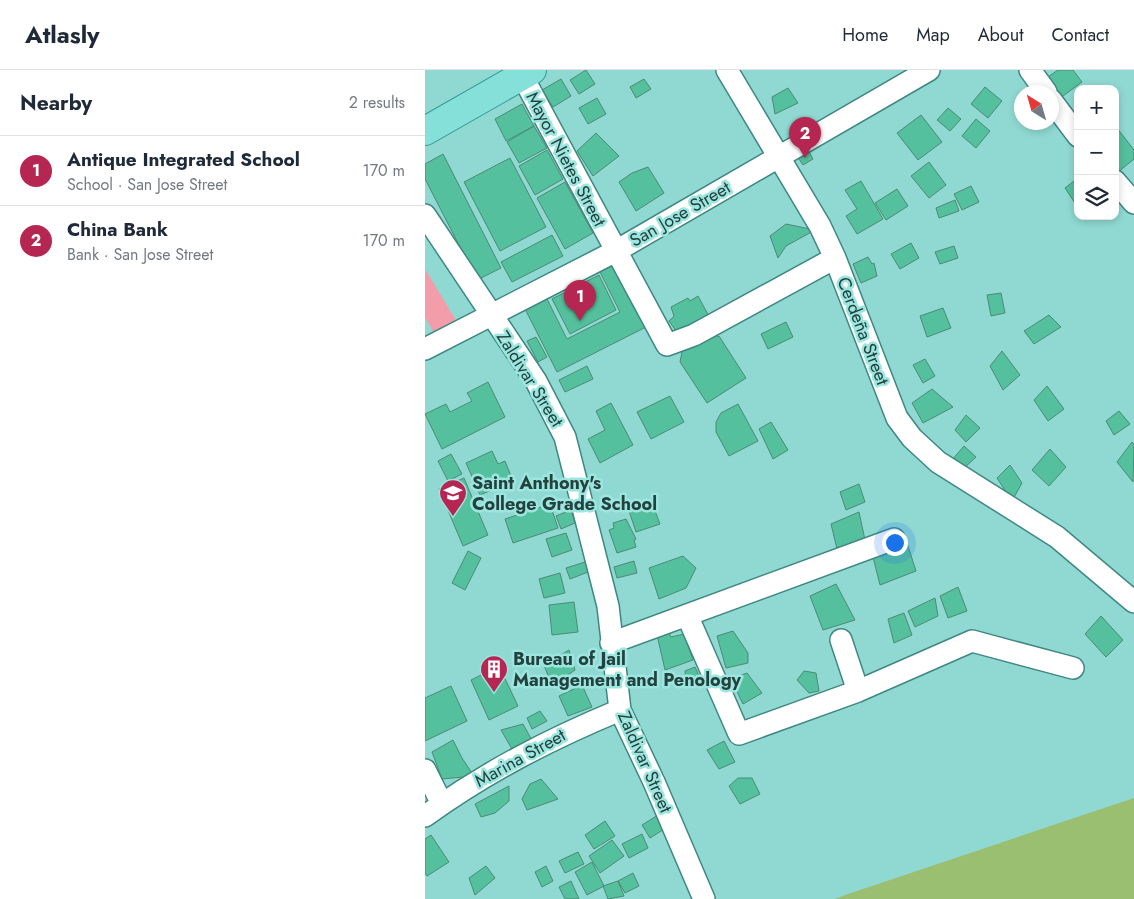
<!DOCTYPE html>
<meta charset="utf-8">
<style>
:root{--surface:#fff;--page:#f6f6f7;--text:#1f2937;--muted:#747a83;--line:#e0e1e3;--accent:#b62652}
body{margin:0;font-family:Jost,sans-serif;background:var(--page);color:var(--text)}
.controls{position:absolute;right:15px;top:15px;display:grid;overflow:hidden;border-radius:10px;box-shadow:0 2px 8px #0003}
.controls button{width:45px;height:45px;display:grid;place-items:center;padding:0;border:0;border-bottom:1px solid var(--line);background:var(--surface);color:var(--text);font:25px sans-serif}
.compass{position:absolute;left:589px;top:15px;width:45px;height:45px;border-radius:50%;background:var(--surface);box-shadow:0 2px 8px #0003;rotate:323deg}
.you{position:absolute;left:469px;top:472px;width:18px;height:18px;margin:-12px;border:4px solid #fff;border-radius:50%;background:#1a73e8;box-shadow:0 0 0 8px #1a73e833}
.badge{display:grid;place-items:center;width:32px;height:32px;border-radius:50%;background:var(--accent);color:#fff;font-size:16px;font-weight:700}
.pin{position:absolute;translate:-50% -41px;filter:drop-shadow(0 1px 2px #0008)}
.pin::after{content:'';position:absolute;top:26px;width:18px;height:15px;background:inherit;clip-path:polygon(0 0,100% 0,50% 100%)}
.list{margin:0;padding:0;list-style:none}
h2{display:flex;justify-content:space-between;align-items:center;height:65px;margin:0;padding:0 20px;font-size:21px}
h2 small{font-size:16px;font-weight:400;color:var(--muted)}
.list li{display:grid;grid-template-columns:32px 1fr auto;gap:15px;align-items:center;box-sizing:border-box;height:70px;padding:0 20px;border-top:1px solid var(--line)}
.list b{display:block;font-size:19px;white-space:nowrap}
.list p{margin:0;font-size:16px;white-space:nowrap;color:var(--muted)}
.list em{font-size:16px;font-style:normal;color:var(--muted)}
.icon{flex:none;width:28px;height:28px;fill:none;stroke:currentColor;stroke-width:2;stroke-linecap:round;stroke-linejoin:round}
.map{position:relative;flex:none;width:709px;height:829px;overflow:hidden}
header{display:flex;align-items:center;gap:30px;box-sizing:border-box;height:70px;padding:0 25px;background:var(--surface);border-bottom:1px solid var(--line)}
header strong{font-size:24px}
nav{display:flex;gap:28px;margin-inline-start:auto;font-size:18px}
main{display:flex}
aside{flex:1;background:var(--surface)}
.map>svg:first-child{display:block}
</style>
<header>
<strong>Atlasly</strong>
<nav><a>Home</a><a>Map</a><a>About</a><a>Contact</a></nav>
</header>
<main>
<aside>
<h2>Nearby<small>2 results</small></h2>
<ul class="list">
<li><span class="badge">1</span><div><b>Antique Integrated School</b><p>School · San Jose Street</p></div><em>170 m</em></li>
<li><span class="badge">2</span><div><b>China Bank</b><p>Bank · San Jose Street</p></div><em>170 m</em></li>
</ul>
</aside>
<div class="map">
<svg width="709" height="829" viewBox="0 0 709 829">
<rect width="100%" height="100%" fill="#90d9d2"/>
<path fill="#f39caa" d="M0 199 32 252 10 265 0 247Z"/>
<path fill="#9bbf70" d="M709 728V829H410L420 825Z"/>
<path fill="#55c09d" stroke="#4c8a74" d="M161 0 170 14 154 24 145 10Z
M633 0H648L657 12 634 29 620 9Z
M136 9 146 26 128 37 117 20Z
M219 9 226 19 211 28 205 17Z
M560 17 577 31 563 48 546 34Z
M363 18 373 33 350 44 347 27Z
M172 28 181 44 163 54 154 38Z
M97 34 109 56 81 71 70 49Z
M523 38 536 49 525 61 512 50Z
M496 45 517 72 493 90 472 63Z
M551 49 565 61 551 78 537 66Z
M109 56 122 78 94 93 82 72Z
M692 58 709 80V89L693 102 690 99V60Z
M171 63 194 86 168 106 152 81Z
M122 80 138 109 110 125 94 96Z
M383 80 388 89 378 95 372 86Z
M18 84 76 198 52 210 0 109V94Z
M85 88 121 157 75 181 39 112Z
M504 92 521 115 504 128 486 106Z
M223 97 239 123 211 141 194 112 207 103Z
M653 108V131L650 133 640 118Z
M436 111 458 149 432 164 421 146 432 139 420 120Z
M140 112 168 163 140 179 112 128Z
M546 116 554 132 537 140 529 124Z
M472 119 483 136 461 150 450 133Z
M530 130 534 141 514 148 511 138Z
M361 154 390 160 361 176 353 188 345 166Z
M127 165 138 186 87 212 76 192Z
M486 173 494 188 475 199 466 184Z
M529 176 533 188 515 194 510 182Z
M443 187 447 194 449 193 452 206 436 213 428 194Z
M193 191 225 255 132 302 99 237 121 227 142 269 195 242 174 200Z
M174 205 191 240 145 264 127 229Z
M576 223 580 243 566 246 562 225Z
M273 226 286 250 254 265 244 251 249 246 246 237 263 228 265 231Z
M518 238 526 258 502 267 495 246Z
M624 245 636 257 609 274 599 261Z
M361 252 368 267 343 279 336 264Z
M280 266H294L321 308 282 333 255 292 259 272Z
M111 267 122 287 113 292 102 271Z
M577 281 595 305 578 320 565 296Z
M500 289 510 306 498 313 488 295Z
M162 296 168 309 140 322 134 310Z
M63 312 80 347 17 379 0 344 21 334 25 342 47 331 42 323Z
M622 316 639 339 623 351 609 330Z
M507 319 528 337 498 353 487 333Z
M245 326 259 352 226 369 212 342Z
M186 333 208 375 175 393 163 369 180 360 171 341Z
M313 334 333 371 304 386 291 362V352L296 343Z
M694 341 705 354 689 365 681 351Z
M541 345 555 358 541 372 530 360Z
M346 352 363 380 348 389 334 359Z
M707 372 709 375 708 412 692 392Z
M539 376 551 387 536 401 527 390Z
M625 379 641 397 624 416 607 400Z
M67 381 73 394 80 391 88 411 55 425 41 393Z
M26 384 37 404 23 411 13 391Z
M585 395 597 413 587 431 572 408Z
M39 408 63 465 38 476 14 419Z
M434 414 440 432 421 440 415 422Z
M227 433 235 454 211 462 204 441Z
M125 434 133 458 88 473 80 449Z
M146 440 150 453 136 459 131 446Z
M434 442 440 470 412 479 406 454Z
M201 449 211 469 209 470 211 477 192 483 184 460 189 458 188 453Z
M141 463 147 480 127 487 121 469Z
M482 473 491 501 455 515 448 487Z
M43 481 56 488 40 520 27 513Z
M258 486 271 498 261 518 234 529 224 498Z
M209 491 212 503 192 508 189 497Z
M160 492 163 502 145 509 141 498Z
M135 503 140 523 119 528 114 509Z
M411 514 430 550 398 560 385 526Z
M533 517 542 541 523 548 515 526Z
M510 528 513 546 490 557 483 541Z
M149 532 153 562 127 565 124 535Z
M479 543 487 565 469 573 463 549Z
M676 546 698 570 681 587 660 564Z
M243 561 246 567 259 564 268 590 240 600 232 565Z
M308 561 323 583V593L301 598 292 566Z
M144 580 150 600 127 616 119 595Z
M74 596 93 636 64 650 46 610Z
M270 597 275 608 261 614 260 601Z
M379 601 391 603 394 621 384 623 372 610Z
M322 603 337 623 318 634 306 609Z
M157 615 167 637 143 646 134 626Z
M26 616 42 651 0 671V628Z
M115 641 122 651 107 659 102 648Z
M98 654 109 674 87 679 76 660Z
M28 670 37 688 49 706 17 709 7 682Z
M299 671 310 692 294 699 282 680Z
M313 708H327L335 724 315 734 304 716Z
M116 709 133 729 102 740 97 729 105 714Z
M84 716V731L70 743 56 747 50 734Z
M233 745 241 758 225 768 217 755Z
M180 751 190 766 169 779 160 765Z
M217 764 223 778 204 788 197 774Z
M6 765 24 792 2 806 0 803V769Z
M187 770 199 786 175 803 164 786Z
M153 782 159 794 140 803 134 791Z
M167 792 179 816 162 825 150 802Z
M61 796 70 808 50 825 44 808Z
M121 796 128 811 117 817 110 802Z
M208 803 214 816 200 823 193 811Z
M146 811 154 829H140L134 817Z
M193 811 199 826 183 829 178 816Z"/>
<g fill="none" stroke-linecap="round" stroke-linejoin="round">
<g stroke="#3f8882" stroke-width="24">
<path id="minor" d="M94 0 242 275 269 265 410 188
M302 0 395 156 410 188 472 348 487 368 513 392 632 467 709 532
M605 0 621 22
M626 30 653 66
M690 111 709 133
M0 145 111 311 140 367 183 536 195 640 229 712 279 829
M0 279 191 181 504 0
M262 545 314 664 433 621 547 571 648 598
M416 570 433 621
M186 573 469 469
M0 700 17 734
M0 746C63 701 123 670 195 640"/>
</g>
<g stroke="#2f9b94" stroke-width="30">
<path id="major" d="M0 61 107 0"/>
</g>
<use href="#minor" stroke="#fff" stroke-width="21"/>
<use href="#major" stroke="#86e0da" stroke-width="28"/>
</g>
<defs>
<g id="university-pin" transform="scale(1.4375)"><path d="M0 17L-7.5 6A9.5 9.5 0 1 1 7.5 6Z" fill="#b62652" stroke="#9de6e0"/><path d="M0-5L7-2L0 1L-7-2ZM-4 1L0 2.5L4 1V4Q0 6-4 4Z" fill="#fff"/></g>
<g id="building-pin" transform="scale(1.4375)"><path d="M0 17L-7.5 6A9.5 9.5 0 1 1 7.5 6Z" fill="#b62652" stroke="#9de6e0"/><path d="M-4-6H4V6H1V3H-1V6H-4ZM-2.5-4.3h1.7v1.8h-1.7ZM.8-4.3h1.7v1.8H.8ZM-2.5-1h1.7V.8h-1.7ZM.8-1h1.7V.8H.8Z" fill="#fff"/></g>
</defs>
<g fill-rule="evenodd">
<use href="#university-pin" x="28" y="423"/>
<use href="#building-pin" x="69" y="599"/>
</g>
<g text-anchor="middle" stroke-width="5" stroke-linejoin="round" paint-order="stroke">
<g font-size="18" fill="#23423f" stroke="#9de6e0">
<text transform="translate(141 89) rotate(62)" y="6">Mayor Nietes Street</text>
<text transform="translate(255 144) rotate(-30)" y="6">San Jose Street</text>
<text transform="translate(438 261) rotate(69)" y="6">Cerdeña Street</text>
<text transform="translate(105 309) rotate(58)" y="6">Zaldivar Street</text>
<text transform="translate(95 688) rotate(-29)" y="6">Marina Street</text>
<text transform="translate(220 692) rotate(66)" y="6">Zaldivar Street</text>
</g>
<g font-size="18" font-weight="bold" fill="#23423f" stroke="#9de6e0" text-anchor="start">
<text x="47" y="419">Saint Anthony's<tspan x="47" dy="21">College Grade School</tspan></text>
<text x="88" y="595">Bureau of Jail<tspan x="88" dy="21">Management and Penology</tspan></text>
</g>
</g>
</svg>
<div class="controls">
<button>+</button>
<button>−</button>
<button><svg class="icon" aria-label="layers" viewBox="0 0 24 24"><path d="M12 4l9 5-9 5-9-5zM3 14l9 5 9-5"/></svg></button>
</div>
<svg class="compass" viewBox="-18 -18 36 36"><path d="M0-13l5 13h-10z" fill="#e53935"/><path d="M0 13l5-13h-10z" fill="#747a83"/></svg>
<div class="you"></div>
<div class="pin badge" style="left:155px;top:251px">1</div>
<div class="pin badge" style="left:380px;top:88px">2</div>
</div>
</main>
